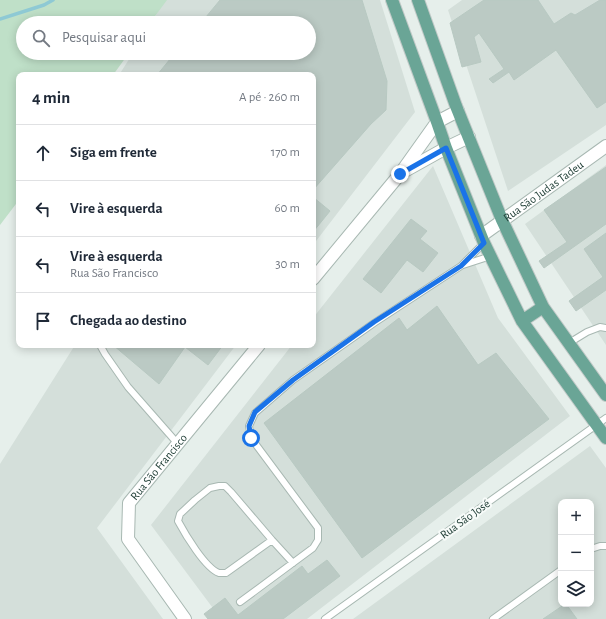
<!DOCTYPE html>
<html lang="pt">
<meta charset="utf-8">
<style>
:root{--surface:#fff;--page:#f6f6f7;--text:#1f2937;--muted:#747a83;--line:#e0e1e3}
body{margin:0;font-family:"Alegreya Sans",sans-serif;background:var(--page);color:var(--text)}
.controls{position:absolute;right:12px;bottom:12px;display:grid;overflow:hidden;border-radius:8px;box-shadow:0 2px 10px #0003}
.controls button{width:36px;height:36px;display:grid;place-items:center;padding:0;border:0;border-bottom:1px solid var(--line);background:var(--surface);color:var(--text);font:20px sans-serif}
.stop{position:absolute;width:12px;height:12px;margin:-9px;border:3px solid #1a73e8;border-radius:50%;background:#fff}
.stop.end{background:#1a73e8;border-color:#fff;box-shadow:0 1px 4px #0008}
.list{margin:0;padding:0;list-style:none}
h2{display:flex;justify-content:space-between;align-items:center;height:52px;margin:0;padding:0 16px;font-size:17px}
h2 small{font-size:13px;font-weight:400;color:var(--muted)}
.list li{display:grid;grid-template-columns:26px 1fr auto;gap:12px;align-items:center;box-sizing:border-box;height:56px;padding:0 16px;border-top:1px solid var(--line)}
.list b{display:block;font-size:15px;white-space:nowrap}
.list p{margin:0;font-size:13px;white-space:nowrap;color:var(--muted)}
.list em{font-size:13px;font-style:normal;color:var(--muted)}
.icon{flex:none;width:22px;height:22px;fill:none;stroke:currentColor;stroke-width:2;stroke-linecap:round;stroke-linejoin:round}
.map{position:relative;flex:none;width:606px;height:619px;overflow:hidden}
.search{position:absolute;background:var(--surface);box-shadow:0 2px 10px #0003;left:16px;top:16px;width:300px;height:44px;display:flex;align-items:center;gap:10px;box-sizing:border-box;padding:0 14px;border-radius:22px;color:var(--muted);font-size:15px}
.panel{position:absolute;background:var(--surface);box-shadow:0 2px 10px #0003;left:16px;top:72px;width:300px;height:276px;border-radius:8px}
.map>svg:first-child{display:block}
</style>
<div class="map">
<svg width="606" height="619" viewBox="0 0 606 619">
<rect width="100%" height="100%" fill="#e6efeb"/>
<path fill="#d4dfda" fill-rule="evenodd" d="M165 0H380L415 112 313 245V75H119L133 53H309V23H151Z
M462 0H606V125L508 191 448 10Z
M606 165V345L525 224Z
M433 166 498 318 570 416 307 619H221L151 525 292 345H313V318Z
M75 345H236L97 528 163 619H0V464Z
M590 446 606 468V619H353ZM561 502H591V604H561Z"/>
<path fill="#bfe0c8" d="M0 0H167L150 23H23V53H129L113 75H19V200L0 225Z"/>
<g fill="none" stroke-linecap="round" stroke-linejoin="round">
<path stroke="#8ec9d4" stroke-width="3.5" d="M0 19 44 5 53 0"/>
</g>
<path fill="#bbcac4" stroke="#b8c9c2" d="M220 0H362L387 81 386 110 371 124 313 190V75H157L175 53H309V23H201Z
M484 0H538L554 24 571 13 575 15 600 0H606V102L597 108 556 50 514 80 509 72 493 83 489 79 504 69 479 33 474 37 481 62 462 67 450 23Z
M606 167V224L544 268 539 261 567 242 544 210Z
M313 197 330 211 313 232Z
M411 219 427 231 420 239 438 253 423 272 407 260 381 293 363 279Z
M606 233V290L576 311 569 301 603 277 584 249Z
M437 306 478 365 496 353 549 419 362 558 264 423 399 318 407 330Z
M113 345H223L208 365 185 347 159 384Z
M327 560 340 576 283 619H208L204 614 225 598 238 615 302 566 308 574Z
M565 604H566L577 619H543Z"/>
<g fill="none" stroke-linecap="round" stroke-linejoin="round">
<g stroke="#a8b8b2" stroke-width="8">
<path id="lane" d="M463 265 491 256
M569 343 587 332 600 327 606 328
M100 345 105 354 128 387 178 444
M272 540 226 573C225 573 220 573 219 573 205 568 185 534 178 521L180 514 195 500 210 488 219 486H225L231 492 272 540 293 563
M591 549 600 546H606
M240 602 313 548 318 540V528L251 438 249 426 255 413 293 380 374 323 461 266 484 243
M325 619 606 418
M493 619 561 570"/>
</g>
<g stroke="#a8b8b2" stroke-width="14">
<g id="street">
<path d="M403 172 446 148 469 137"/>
<path id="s1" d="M481 236 606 146"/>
<path d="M313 279 400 174 437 122 458 111"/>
<path id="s2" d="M185 619 128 539 129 503 259 345"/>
</g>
</g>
<g stroke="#c2cac8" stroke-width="14">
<path id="primary" d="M392 0 437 122 446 148 484 243 522 321 606 438
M418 0 456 106 502 220 543 307 606 395
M522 321 543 307"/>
</g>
<use href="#lane" stroke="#fff" stroke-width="6"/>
<use href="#street" stroke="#fff" stroke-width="12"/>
<use href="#primary" stroke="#6aa596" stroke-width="12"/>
</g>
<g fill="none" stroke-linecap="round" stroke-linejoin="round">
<path stroke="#1a73e8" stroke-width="5" d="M251 438 249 426 255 412 293 380 374 322 461 266 484 243 446 148 400 174"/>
</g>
<g text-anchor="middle" stroke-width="4" stroke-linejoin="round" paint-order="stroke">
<g font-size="12" fill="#24423a" stroke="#f7fbf9">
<text dy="4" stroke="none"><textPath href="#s1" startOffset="77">Rua São Judas Tadeu</textPath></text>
<text dy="4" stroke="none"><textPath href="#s2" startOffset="181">Rua São Francisco</textPath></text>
<text transform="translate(465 519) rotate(-36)" y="4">Rua São José</text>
</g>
</g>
</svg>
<div class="controls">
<button>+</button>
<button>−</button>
<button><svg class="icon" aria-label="layers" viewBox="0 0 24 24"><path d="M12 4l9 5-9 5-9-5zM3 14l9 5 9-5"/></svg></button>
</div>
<div class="stop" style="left:251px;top:438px"></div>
<div class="stop end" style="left:400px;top:174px"></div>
<div class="search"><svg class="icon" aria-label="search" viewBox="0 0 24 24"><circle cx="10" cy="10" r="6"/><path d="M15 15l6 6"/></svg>Pesquisar aqui</div>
<section class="panel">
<h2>4 min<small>A pé · 260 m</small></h2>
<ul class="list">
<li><svg class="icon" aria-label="ahead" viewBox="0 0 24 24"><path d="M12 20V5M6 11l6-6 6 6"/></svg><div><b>Siga em frente</b></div><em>170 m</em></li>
<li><svg class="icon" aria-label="left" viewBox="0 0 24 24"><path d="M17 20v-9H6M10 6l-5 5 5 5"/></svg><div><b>Vire à esquerda</b></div><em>60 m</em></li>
<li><svg class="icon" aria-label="left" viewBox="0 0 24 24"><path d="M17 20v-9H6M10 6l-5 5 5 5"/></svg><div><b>Vire à esquerda</b><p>Rua São Francisco</p></div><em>30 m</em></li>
<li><svg class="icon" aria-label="arrive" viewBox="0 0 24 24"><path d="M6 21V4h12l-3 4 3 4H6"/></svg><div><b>Chegada ao destino</b></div></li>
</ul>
</section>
</div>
